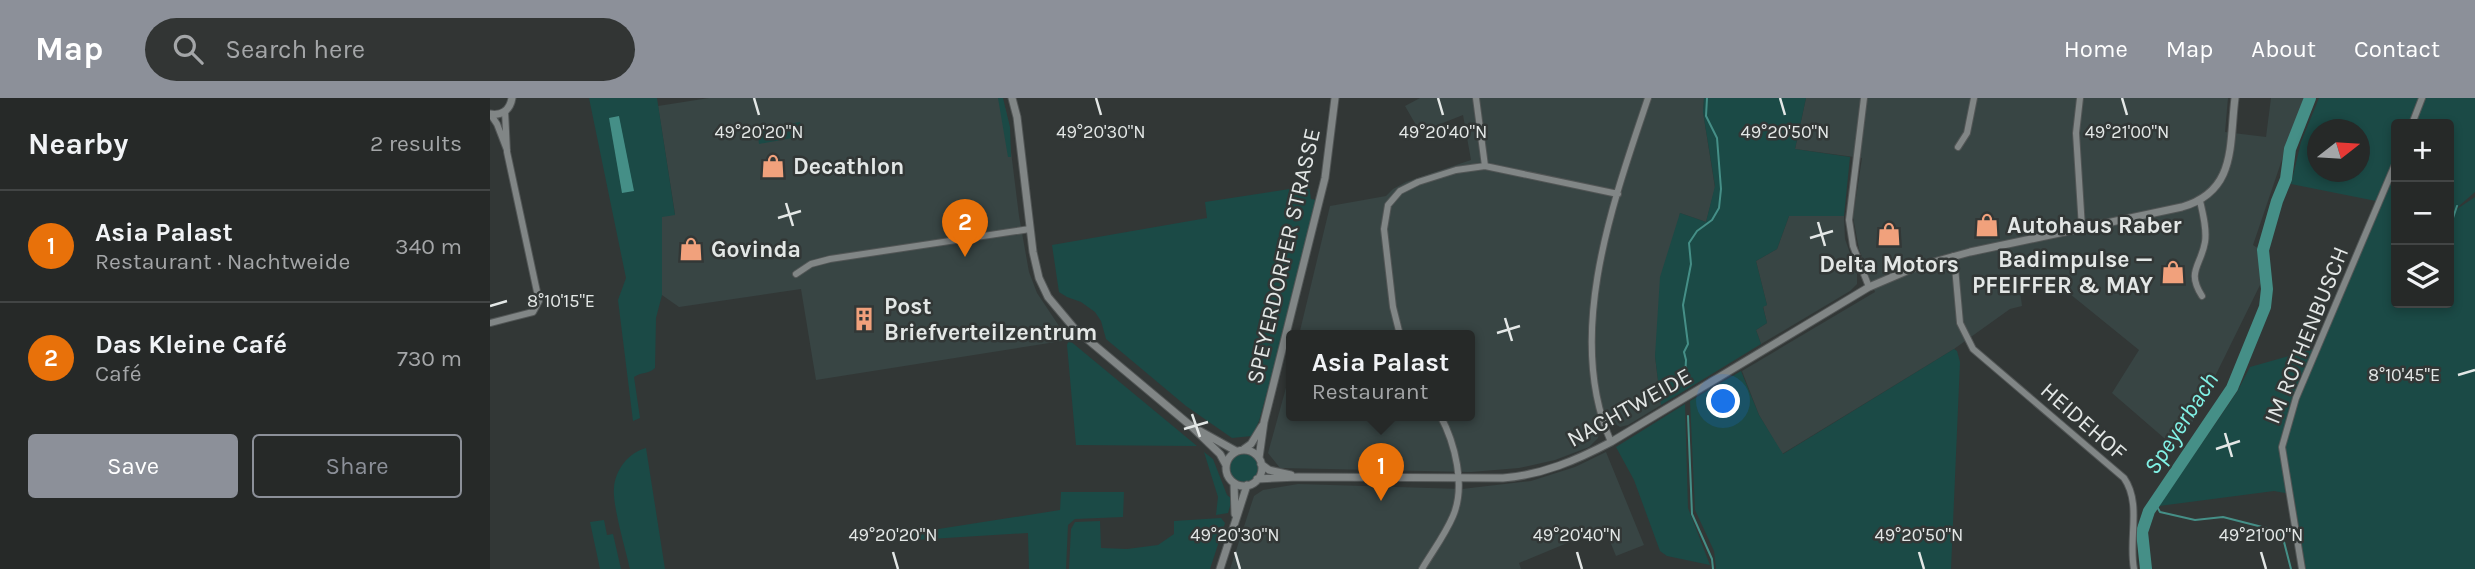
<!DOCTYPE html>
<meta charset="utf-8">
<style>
:root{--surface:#262928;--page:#323534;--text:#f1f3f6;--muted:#a4a6a8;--line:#424545;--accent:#8c9099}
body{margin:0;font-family:Karla,sans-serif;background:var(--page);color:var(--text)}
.controls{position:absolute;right:21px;top:21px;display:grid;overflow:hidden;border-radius:7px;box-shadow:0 4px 10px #0003}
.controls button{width:63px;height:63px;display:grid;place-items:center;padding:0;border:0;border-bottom:2px solid var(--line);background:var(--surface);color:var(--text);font:35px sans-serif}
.compass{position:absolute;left:1817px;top:21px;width:63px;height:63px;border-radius:50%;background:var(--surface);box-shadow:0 4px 10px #0003;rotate:73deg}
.you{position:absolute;left:1234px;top:304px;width:24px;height:24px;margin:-18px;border:5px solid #fff;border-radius:50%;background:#1a73e8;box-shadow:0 0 0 10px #1a73e833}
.badge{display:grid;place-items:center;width:46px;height:46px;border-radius:50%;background:var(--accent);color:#fff;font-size:23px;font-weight:700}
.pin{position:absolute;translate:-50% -58px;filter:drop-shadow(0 2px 4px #0008)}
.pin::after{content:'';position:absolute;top:37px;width:24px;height:21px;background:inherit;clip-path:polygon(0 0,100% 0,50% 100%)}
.popup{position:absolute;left:796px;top:232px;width:189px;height:91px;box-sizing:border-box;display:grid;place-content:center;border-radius:7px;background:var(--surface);filter:drop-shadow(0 2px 5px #0005);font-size:23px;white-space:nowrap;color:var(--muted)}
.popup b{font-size:26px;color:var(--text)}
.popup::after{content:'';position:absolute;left:50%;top:100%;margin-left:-14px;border:14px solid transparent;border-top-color:var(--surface)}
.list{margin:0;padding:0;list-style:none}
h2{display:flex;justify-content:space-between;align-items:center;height:91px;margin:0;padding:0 28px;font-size:30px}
h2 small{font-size:23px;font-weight:400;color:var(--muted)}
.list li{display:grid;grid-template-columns:46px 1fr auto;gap:21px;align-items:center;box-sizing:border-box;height:112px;padding:0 28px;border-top:2px solid var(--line)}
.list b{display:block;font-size:26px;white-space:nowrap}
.list p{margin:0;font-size:23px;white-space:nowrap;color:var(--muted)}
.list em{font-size:23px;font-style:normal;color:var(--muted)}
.actions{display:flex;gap:14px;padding:21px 28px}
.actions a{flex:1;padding:16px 0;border:2px solid var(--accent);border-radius:7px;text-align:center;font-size:24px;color:var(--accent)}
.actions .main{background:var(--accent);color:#fff}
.icon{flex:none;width:38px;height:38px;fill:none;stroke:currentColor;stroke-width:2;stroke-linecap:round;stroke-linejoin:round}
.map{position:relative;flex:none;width:1985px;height:471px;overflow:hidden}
header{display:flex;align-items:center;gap:42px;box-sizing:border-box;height:98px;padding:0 35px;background:var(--accent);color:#fff}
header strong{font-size:33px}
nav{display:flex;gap:38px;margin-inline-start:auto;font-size:24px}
.search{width:490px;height:63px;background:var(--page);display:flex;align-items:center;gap:18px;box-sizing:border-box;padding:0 24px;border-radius:38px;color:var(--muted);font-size:26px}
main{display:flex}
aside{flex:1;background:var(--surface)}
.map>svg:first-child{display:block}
</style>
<header>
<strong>Map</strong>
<div class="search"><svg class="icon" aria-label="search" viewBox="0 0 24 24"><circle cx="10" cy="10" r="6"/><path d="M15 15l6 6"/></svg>Search here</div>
<nav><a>Home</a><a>Map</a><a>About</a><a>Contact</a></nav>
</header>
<main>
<aside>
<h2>Nearby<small>2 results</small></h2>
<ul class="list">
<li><span class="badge" style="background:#e8710a">1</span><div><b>Asia Palast</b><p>Restaurant · Nachtweide</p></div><em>340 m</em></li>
<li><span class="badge" style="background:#e8710a">2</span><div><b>Das Kleine Café</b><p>Café</p></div><em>730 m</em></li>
</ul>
<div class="actions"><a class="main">Save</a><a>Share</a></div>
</aside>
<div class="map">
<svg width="1985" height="471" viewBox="0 0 1985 471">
<rect width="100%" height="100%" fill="#323736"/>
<path fill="#384544" d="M219 0H512L516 13 529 118 539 174 547 195 575 237 572 243 326 282 311 191 189 209 172 197V118L185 116 168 8Z
M930 0H1214L1213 14 1225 90 1216 124 1190 115 1165 258 1171 307 1138 327 1130 329 1122 324 1110 331 1108 340 1099 349 1065 362 1029 370 981 374 790 370 778 355 802 268V317H980V237H809L840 108 896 98 903 91 916 84 981 62 973 17 930 34 915 8Z
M1316 0H1738L1735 34 1776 39 1781 0H1815L1798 44 1763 147 1769 151 1772 183 1698 333 1681 346 1622 295 1649 252 1564 183 1530 192 1532 208 1520 211 1464 251 1292 356 1269 317 1252 273 1385 194 1369 151 1363 119 1372 60 1305 51Z
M1299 118H1354L1355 141 1367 175V186L1360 193 1271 246 1266 232 1277 225 1273 208 1277 207 1266 163 1287 151Z
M1116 354 1154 447 1126 458 1117 436 1102 441 1099 436 1029 465 1031 471H740L764 398 773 392 808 386 972 391 1041 383 1085 369Z"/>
<path fill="#1b4a46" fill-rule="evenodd" d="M99 0H167L185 117 172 119V197L166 220 165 270C159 276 151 274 144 279L150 320 143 323 128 202 136 180Z
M508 0H513L520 29 521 59H518Z
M1214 0H1316L1305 51 1360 59 1354 118H1299L1287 151 1266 163 1277 207 1273 209 1277 225 1266 232 1271 246 1171 307 1165 258 1170 179 1190 115 1216 124 1225 88 1213 14Z
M1829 0H1985V94L1961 115 1985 99V471H1816L1805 405 1801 396 1784 393 1669 408 1747 294 1760 269 1830 249 1891 104 1801 86 1811 44ZM1906 26H1959V205H1906ZM1828 32H1870V74H1828Z
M310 24 313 38 269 46 267 32Z
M819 88 821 101 827 102 810 175 769 323 762 338 742 340 696 308 616 241 611 223 605 214 591 204 577 199 569 194 562 147 717 120 715 104Z
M579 242 707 348 586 347 577 247Z
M1464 251 1467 253 1470 264 1461 471H1226L1224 453 1205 412 1200 303 1251 273 1269 317 1293 356Z
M1195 306 1198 410 1220 467 1177 458 1170 453 1144 382 1126 349Z
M156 350 175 471H140C136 453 122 406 124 390 125 372 139 354 156 350Z
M714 354 723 361 737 397 742 401 738 415 726 417 728 399Z
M740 370a14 14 0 1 1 28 0a14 14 0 1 1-28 0Z
M571 394H634L633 419 585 421 578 427 576 471H539L538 435 424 442 423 435 570 412Z
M731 420 735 425 720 471H579L581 431 585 424 610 423 611 450 637 451 668 447 684 436V423Z
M114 422 117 437 123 436 131 471H110L100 424Z"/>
<path fill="#458f87" d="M129 18 144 93 132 95 119 20Z"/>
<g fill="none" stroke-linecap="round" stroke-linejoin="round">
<path stroke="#458f87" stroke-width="2" d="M1959 132 1967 108
M1195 280 1196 262 1194 254 1198 246 1193 207 1201 166 1199 145 1207 133 1222 122 1229 110 1231 91 1227 40 1216 18 1217 0
M1198 318 1202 416 1222 461 1223 471
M1665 405 1670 414 1705 422 1733 419 1788 433 1793 440 1801 471"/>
<path stroke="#458f87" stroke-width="12" d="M1656 471 1652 434 1659 413 1742 290 1775 209 1777 191 1773 152 1787 103 1796 81 1800 51 1820 0"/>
<g stroke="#525656" stroke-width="8">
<path id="minor" d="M986 0 995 68
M1374 0 1359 122 1363 148 1379 189
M1590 0 1586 35 1592 130
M1 17 7 26 17 52
M1922 26 1932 0
M1468 49 1477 35 1484 0
M1710 103C1713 116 1717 131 1715 144 1711 168 1696 173 1712 198
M1464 158 1470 225 1483 251 1634 380C1652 406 1638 441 1644 471
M306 176 321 166 340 161 540 131
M0 225 43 214 49 203 17 54 15 13
M910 237 903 209 894 131 898 107 910 93 928 84 966 72 995 68 1128 96
M1121 344C1074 238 1123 104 1158 0
M932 471C942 454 955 437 963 418 976 388 965 345 950 317
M1812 471 1792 349 1806 300 1906 64"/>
</g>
<g stroke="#525656" stroke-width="9">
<path id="tertiary" d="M522 0 527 19 543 154 549 180 558 199 584 230 701 328 730 356 736 367
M0 16C12 18 20 12 22 0
M710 333 746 353
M754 351 761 346 772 328
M736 370a18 18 0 1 1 36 0a18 18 0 1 1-36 0Z
M769 360 774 324 835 80 845 0
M771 366 779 372 801 377
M767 381 808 379 1013 380C1052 377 1087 362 1121 344L1379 189 1426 169 1480 154 1692 109C1747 93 1739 47 1745 0
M744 385 745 416
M730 471 757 387"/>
</g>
<use href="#minor" stroke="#818686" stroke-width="6"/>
<use href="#tertiary" stroke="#818686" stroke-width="7"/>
</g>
<path fill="none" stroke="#e3e7e6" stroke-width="2.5" d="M264 0 269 17M606 0 611 17M948 0 953 17M1290 0 1295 17M1632 0 1637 17M296 105 303 128M288 120 311 113M1328 124 1335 148M1320 140 1343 133M0 208 17 203M1015 220 1022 243M1007 235 1030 228M1968 277 1985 272M702 316 710 339M694 331 718 324M1735 335 1742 359M1726 351 1750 343M403 454 408 471M745 454 750 471M1087 454 1092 471M1429 454 1434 471M1771 454 1776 471"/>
<defs>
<g id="shop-bare" transform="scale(1.89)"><path d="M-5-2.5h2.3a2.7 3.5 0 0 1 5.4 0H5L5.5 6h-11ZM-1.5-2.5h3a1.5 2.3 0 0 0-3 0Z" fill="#f1a17c" stroke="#323736" stroke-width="2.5" paint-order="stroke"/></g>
<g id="building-bare" transform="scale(1.89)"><path d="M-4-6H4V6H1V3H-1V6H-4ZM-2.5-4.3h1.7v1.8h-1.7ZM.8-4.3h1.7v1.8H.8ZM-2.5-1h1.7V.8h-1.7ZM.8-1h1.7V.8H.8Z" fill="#f1a17c" stroke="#323736" stroke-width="2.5" paint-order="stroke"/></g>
</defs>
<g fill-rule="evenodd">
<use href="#shop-bare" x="283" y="68"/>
<use href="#shop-bare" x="1497" y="127"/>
<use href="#shop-bare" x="1399" y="136"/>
<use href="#shop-bare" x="201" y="151"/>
<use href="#shop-bare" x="1683" y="174"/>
<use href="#building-bare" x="374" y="221"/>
</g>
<g text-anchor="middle" stroke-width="5" stroke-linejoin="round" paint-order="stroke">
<g font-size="23" font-weight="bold" fill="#e3e7e6" stroke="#323736" text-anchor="start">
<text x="303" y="76">Decathlon</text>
<text x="1517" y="135">Autohaus Raber</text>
<text x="221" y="159">Govinda</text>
<text x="1663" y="169" text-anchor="end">Badimpulse —<tspan x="1663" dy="26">PFEIFFER &amp; MAY</tspan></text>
<text x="1399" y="174" text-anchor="middle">Delta Motors</text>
<text x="394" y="216">Post<tspan x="394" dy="26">Briefverteilzentrum</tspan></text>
</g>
<g font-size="23" fill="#e3e7e6" stroke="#323736">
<text transform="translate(793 158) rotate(-77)" y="8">SPEYERDORFER STRASSE</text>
<text transform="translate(1816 237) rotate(-68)" y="8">IM ROTHENBUSCH</text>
<text transform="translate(1139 309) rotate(-29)" y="8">NACHTWEIDE</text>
<text transform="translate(1594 323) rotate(41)" y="8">HEIDEHOF</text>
</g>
<g font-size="24" font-style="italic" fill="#81f2e6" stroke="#323736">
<text transform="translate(1691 325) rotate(-57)" y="8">Speyerbach</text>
</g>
</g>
<g font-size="18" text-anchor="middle" fill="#e3e7e6" stroke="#323736" stroke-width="5" stroke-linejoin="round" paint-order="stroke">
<text x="269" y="40">49°20'20"N</text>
<text x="611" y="40">49°20'30"N</text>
<text x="953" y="40">49°20'40"N</text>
<text x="1295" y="40">49°20'50"N</text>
<text x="1637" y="40">49°21'00"N</text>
<text x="71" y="209">8°10'15"E</text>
<text x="1914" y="283">8°10'45"E</text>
<text x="403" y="443">49°20'20"N</text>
<text x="745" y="443">49°20'30"N</text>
<text x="1087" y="443">49°20'40"N</text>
<text x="1429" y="443">49°20'50"N</text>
<text x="1771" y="443">49°21'00"N</text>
</g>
</svg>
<div class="controls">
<button>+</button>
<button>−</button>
<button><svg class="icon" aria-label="layers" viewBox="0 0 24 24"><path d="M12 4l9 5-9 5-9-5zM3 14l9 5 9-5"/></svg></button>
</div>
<svg class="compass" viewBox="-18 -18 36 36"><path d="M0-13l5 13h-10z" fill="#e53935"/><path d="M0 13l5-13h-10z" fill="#a4a6a8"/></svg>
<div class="you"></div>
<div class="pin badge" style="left:891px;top:403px;background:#e8710a">1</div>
<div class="popup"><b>Asia Palast</b>Restaurant</div>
<div class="pin badge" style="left:475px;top:159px;background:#e8710a">2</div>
</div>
</main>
